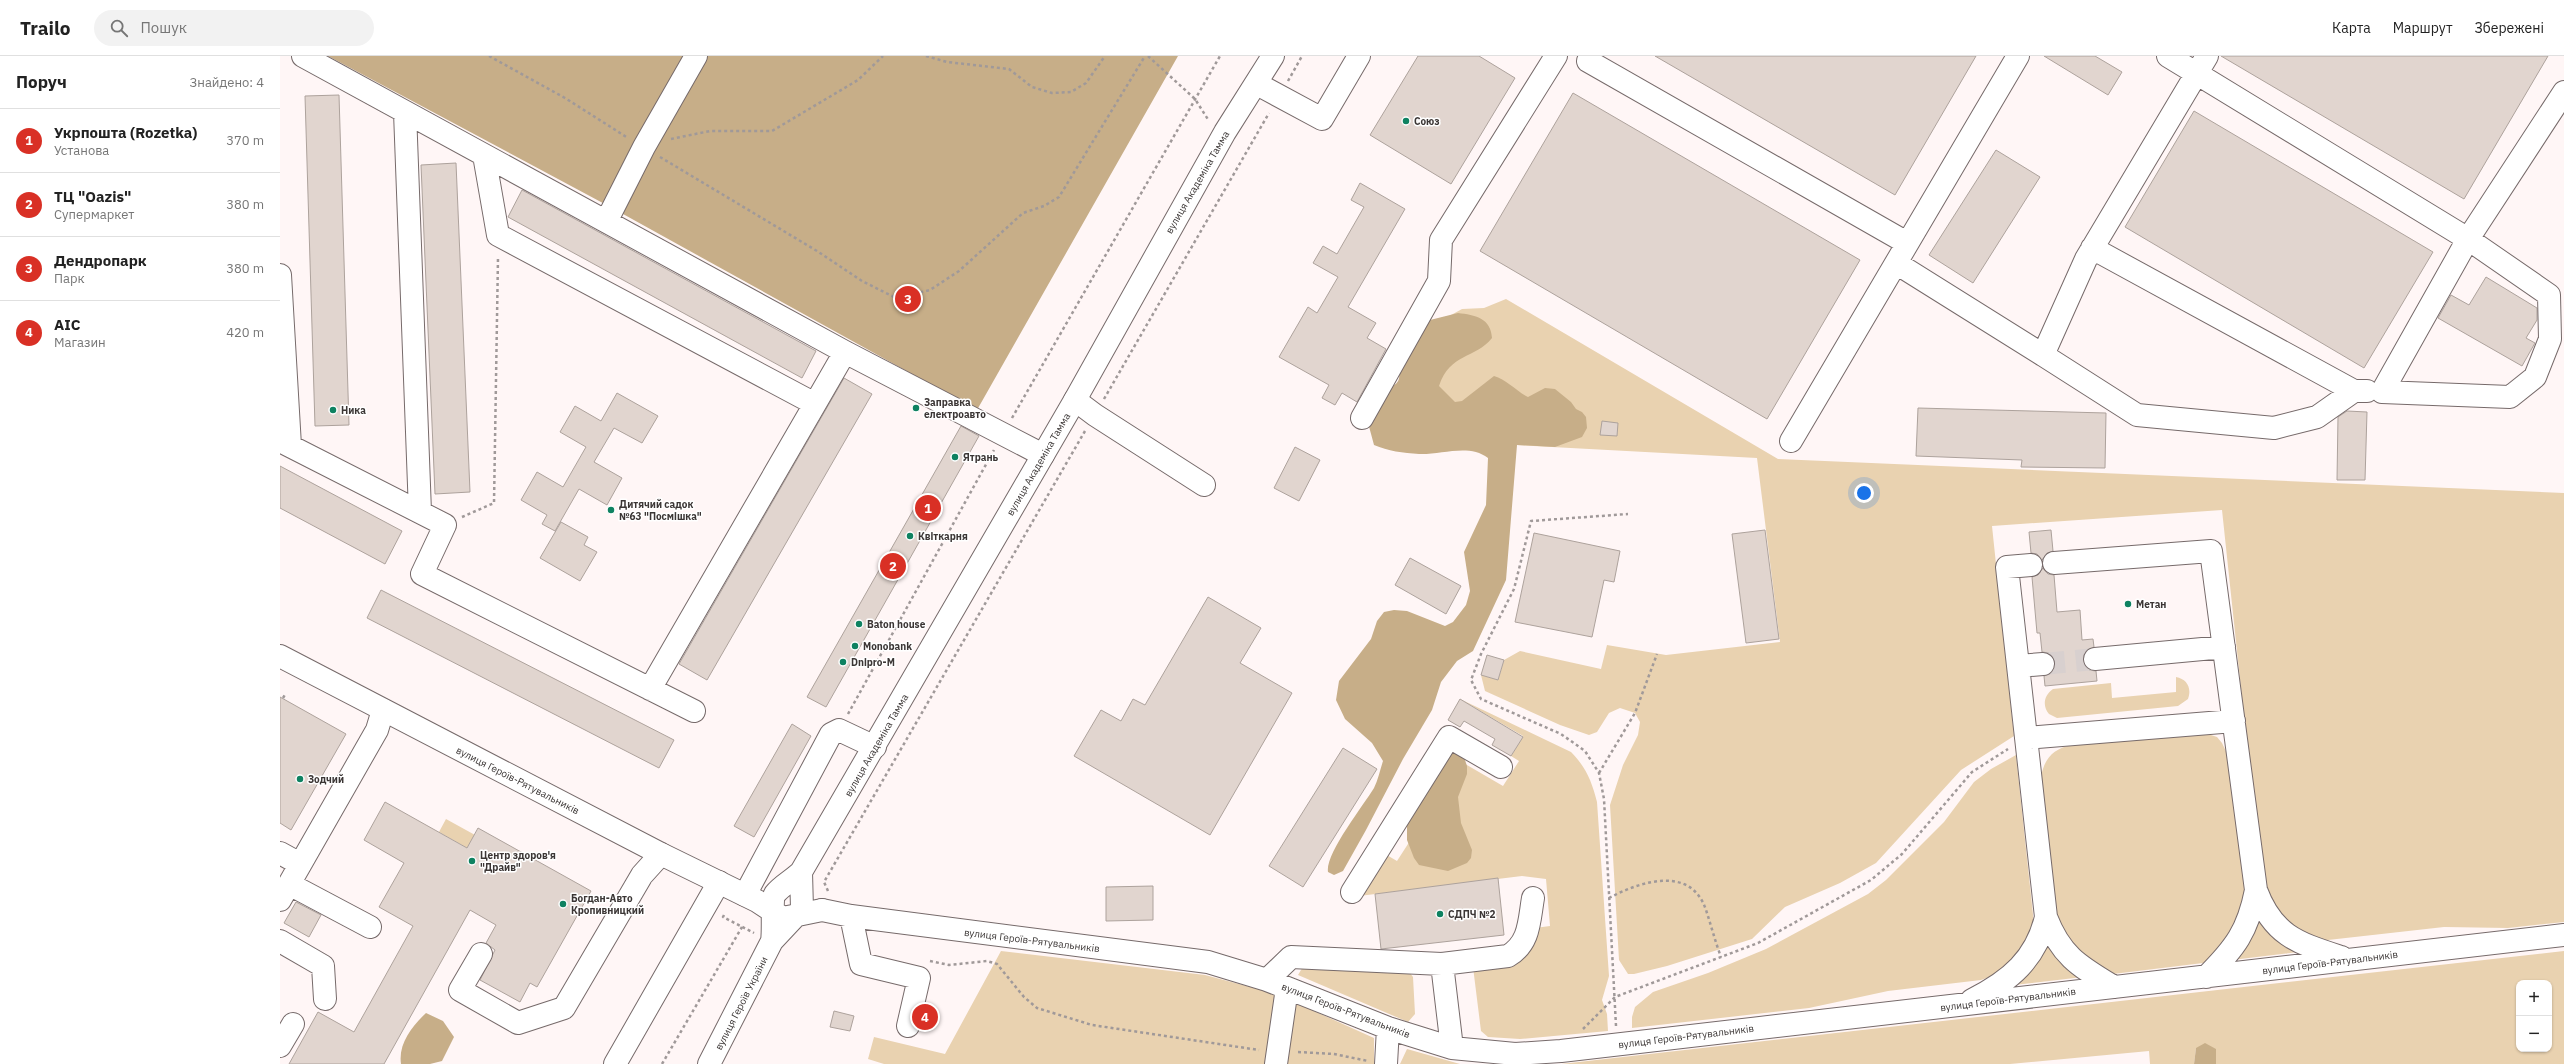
<!DOCTYPE html>
<html lang="uk">
<meta charset="utf-8">
<style>
:root{--surface:#fff;--page:#f2f2f2;--text:#222;--muted:#767676;--line:#e0e0e0;--accent:#d93025}
body{margin:0;font-family:"IBM Plex Sans",sans-serif;background:var(--page);color:var(--text)}
.controls{position:absolute;right:12px;bottom:12px;display:grid;overflow:hidden;border-radius:8px;box-shadow:0 1px 3px #0004}
.controls button{width:36px;height:36px;display:grid;place-items:center;padding:0;border:0;border-bottom:1px solid var(--line);background:var(--surface);color:var(--text);font:20px sans-serif}
.you{position:absolute;left:1584px;top:437px;width:14px;height:14px;margin:-10px;border:3px solid #fff;border-radius:50%;background:#1a73e8;box-shadow:0 0 0 6px #1a73e833}
.badge{display:grid;place-items:center;width:26px;height:26px;border-radius:50%;background:var(--accent);color:#fff;font-size:13px;font-weight:700}
.pin{position:absolute;translate:-50% -50%;border:2px solid #fff;box-shadow:0 1px 4px #0006}
.list{margin:0;padding:0;list-style:none}
h2{display:flex;justify-content:space-between;align-items:center;height:52px;margin:0;padding:0 16px;font-size:17px}
h2 small{font-size:13px;font-weight:400;color:var(--muted)}
.list li{display:grid;grid-template-columns:26px 1fr auto;gap:12px;align-items:center;box-sizing:border-box;height:64px;padding:0 16px;border-top:1px solid var(--line)}
.list b{display:block;font-size:15px;white-space:nowrap}
.list p{margin:0;font-size:13px;white-space:nowrap;color:var(--muted)}
.list em{font-size:13px;font-style:normal;color:var(--muted)}
.icon{flex:none;width:22px;height:22px;fill:none;stroke:currentColor;stroke-width:2;stroke-linecap:round;stroke-linejoin:round}
.map{position:relative;flex:none;width:2284px;height:1008px;overflow:hidden}
header{display:flex;align-items:center;gap:24px;box-sizing:border-box;height:56px;padding:0 20px;background:var(--surface);border-bottom:1px solid var(--line)}
header strong{font-size:19px}
nav{display:flex;gap:22px;margin-inline-start:auto;font-size:14px}
.search{width:280px;height:36px;background:var(--page);display:flex;align-items:center;gap:10px;box-sizing:border-box;padding:0 14px;border-radius:22px;color:var(--muted);font-size:15px}
main{display:flex}
aside{flex:1;background:var(--surface)}
.map>svg:first-child{display:block}
</style>
<header>
<strong>Trailo</strong>
<div class="search"><svg class="icon" aria-label="search" viewBox="0 0 24 24"><circle cx="10" cy="10" r="6"/><path d="M15 15l6 6"/></svg>Пошук</div>
<nav><a>Карта</a><a>Маршрут</a><a>Збережені</a></nav>
</header>
<main>
<aside>
<h2>Поруч<small>Знайдено: 4</small></h2>
<ul class="list">
<li><span class="badge">1</span><div><b>Укрпошта (Rozetka)</b><p>Установа</p></div><em>370 m</em></li>
<li><span class="badge">2</span><div><b>ТЦ &quot;Oazis&quot;</b><p>Супермаркет</p></div><em>380 m</em></li>
<li><span class="badge">3</span><div><b>Дендропарк</b><p>Парк</p></div><em>380 m</em></li>
<li><span class="badge">4</span><div><b>АІС</b><p>Магазин</p></div><em>420 m</em></li>
</ul>
</aside>
<div class="map">
<svg width="2284" height="1008" viewBox="0 0 2284 1008">
<rect width="100%" height="100%" fill="#fff6f6"/>
<path fill="#e9d2b0" fill-rule="evenodd" d="M1226 243 1498 403 2284 437V866L2228 872 2164 871 2039 885 2007 872 1982 830 1942 454 1712 470 1734 680 1681 714 1596 807 1560 827 1505 851 1472 883 1387 910 1354 918H1348L1339 904 1330 749 1343 709 1358 679 1360 666 1355 657 1340 652 1329 657 1317 676 1309 679 1280 669 1205 635 1201 619 1218 624 1224 604 1240 595 1321 613 1327 589 1386 599 1500 586 1477 402 1104 382 1162 264 1182 253 1204 252Z
M1896 621C1907 623 1912 632 1908 643L1898 650 1777 662 1769 658C1762 650 1764 639 1773 633L1831 627 1832 642 1896 636Z
M1180 643 1291 696C1306 711 1312 726 1317 746L1329 920 1322 944 1327 958 1328 975 1240 983 1208 981 1201 975 1193 911 1255 872 1270 870 1266 823 1242 820 1079 840 1105 798 1117 805 1137 774 1168 698 1223 730 1239 705 1231 700 1243 680Z
M1925 677 1937 681 1942 687 1953 710 1966 851 1936 901 1923 907 1833 918 1818 913 1779 878 1761 721C1764 703 1773 693 1791 689Z
M1736 699 1754 868 1747 893 1715 919 1701 924 1608 935 1529 952 1352 972V961L1355 951 1373 936 1428 917 1486 893 1588 838 1606 824 1664 766 1694 726 1711 713Z
M166 763 195 779 187 792 159 776Z
M1977 854 2026 895 1952 904Z
M1768 882 1803 921 1726 930Z
M721 895 925 919 993 937 995 940 989 1008H604L588 1003 594 981 665 998Z
M2284 895V1008H1936V993L1916 992 1914 1008H1870L1869 995 1730 1008H1281ZM2239 927H2269V993H2239Z
M1024 909 1130 917 1133 921 1135 958 1128 966 1018 919Z
M1014 946 1094 982V1008H1003Z
M1127 993 1180 1008H1120Z"/>
<path fill="#c7ae88" d="M48 0H898L697 354 334 153Z
M1178 257C1195 259 1211 262 1212 282 1195 303 1170 297 1159 330L1175 346 1182 345 1214 320C1226 323 1236 335 1248 341L1265 332 1275 333 1291 346 1296 353 1302 356 1306 361 1307 372 1302 381 1275 391 1237 389 1226 524 1193 595 1177 605 1161 626 1152 654 1123 703 1086 774 1063 815 1054 819 1048 816C1045 798 1083 750 1094 732 1098 724 1100 714 1103 705L1092 687 1065 663 1056 644 1059 625 1091 583 1097 565 1104 556 1114 554 1127 555 1165 570 1173 566 1186 549 1190 535 1184 496 1206 449 1208 402C1189 387 1161 399 1139 398 1123 397 1108 395 1094 389L1087 363C1091 356 1095 347 1100 341 1114 325 1124 332 1117 306L1150 264Z
M1170 696H1177L1184 701 1187 710V718L1178 741 1181 767 1192 794 1191 802 1187 807 1168 815 1139 809 1134 802 1127 784V761Z
M146 957 163 965 174 981 162 1005 150 1008H121C118 988 132 970 146 957Z
M1925 987 1936 993V1008H1914L1916 992Z"/>
<path fill="#e1d5cf" stroke="#ada29c" d="M1138 0H1199L1235 22 1171 128 1090 79Z
M1375 0H1696L1615 139Z
M1764 0H1815L1842 16 1828 39Z
M1941 0H2268L2184 143Z
M1293 37 1580 204 1487 363 1200 195Z
M59 39 69 369 35 370 25 40Z
M1914 55 2153 196 2084 312 1845 171Z
M1716 94 1760 121 1693 227 1649 199Z
M176 107 190 436 155 438 141 109Z
M1080 127 1125 153 1068 251 1096 267 1087 282 1106 293 1077 346 1062 337 1055 349 1042 342 1049 329 999 301 1028 251 1037 257 1058 221 1033 207 1043 190 1057 198 1084 151 1071 144Z
M242 134 536 295 522 322 228 161Z
M2206 221 2257 252V264L2246 282 2255 287 2242 310 2158 262 2171 239 2189 249Z
M564 322 592 338 427 624 399 608Z
M337 337 378 360 362 387 334 372 314 406 342 422 327 449 299 433 275 475 262 468 267 459 241 444 257 416 283 431 306 391 280 376 295 350 321 365Z
M1638 352 1826 357 1825 412 1741 411 1742 404 1636 400Z
M2067 355 2087 356 2085 424H2057L2058 361Z
M1322 365 1338 367 1337 380 1320 379Z
M681 370 699 380 546 651 527 641Z
M1015 391 1040 404 1019 445 994 432Z
M0 410 122 475 105 508 0 452Z
M281 466 308 481 304 489 317 496 300 525 260 502Z
M1485 474 1499 583 1466 587 1452 478Z
M1771 474 1773 495 1767 497 1762 504 1757 498 1751 497 1749 476Z
M1254 477 1340 495 1334 526 1324 524 1312 581 1235 566Z
M1130 502 1181 530 1166 558 1115 529Z
M1763 512 1768 518 1774 519 1777 556 1800 554 1802 584 1813 583 1814 591 1804 597 1803 605 1809 614 1816 615 1817 625 1765 630 1764 620 1770 618 1775 607 1769 597 1762 596 1760 577H1757L1752 521 1758 519Z
M101 534 394 684 379 712 87 562Z
M928 541 981 572 960 607 1012 637 930 779 794 700 821 654 841 665 853 643 865 649Z
M1207 599 1224 604 1218 624 1201 619Z
M0 641 66 678 11 774 0 767Z
M1180 643 1243 681 1231 700 1212 689 1215 683 1184 665 1180 671 1168 664Z
M512 668 531 680 474 781 454 770Z
M1063 692 1097 713 1023 831 989 810Z
M105 746 187 792 198 772 311 835 257 931 250 927 240 946 200 924 215 894 206 887 216 869 190 854 104 1008H9L38 956 74 976 133 870 99 851 124 807 84 784Z
M1218 822 1224 879 1101 893 1095 838Z
M873 830V864L826 865V831Z
M16 846 41 859 29 881 4 867Z
M554 955 574 960 570 975 550 971Z"/>
<g fill="none" stroke-linecap="round" stroke-linejoin="round">
<path stroke="#d8d0cf" stroke-width="22" stroke-dasharray="22 11" stroke-linecap="butt" d="M1763 608 1815 603"/>
<g stroke="#766a6a" stroke-width="24">
<path id="minor" d="M23 0 565 296 763 399
M1888 0 2188 183 2269 239 2270 283 2255 321 2230 341 2102 336 2188 183 2284 36
M1308 5 1627 187
M977 28 1042 63 1079 0
M125 56 140 456
M204 99 218 179 535 348 565 296
M327 164 364 91 416 0
M1812 192 2074 335H2087
M1616 207 1763 299 1806 203 1927 0
M0 219 10 390
M1763 299 1857 359 1994 372 2037 361 2074 335
M795 344 815 359 924 429
M1082 362 1159 225 1161 184 1276 0
M0 385 165 469 142 518 414 655
M1511 385 1738 0
M1774 507 1931 495 1976 834C1968 875 1955 892 1926 921
M1815 603 1944 591
M1738 610 1763 608
M370 633 535 348
M1746 682 1954 665
M0 797 20 808
M9 828 90 871
M1976 834C1993 880 2018 887 2061 901
M1072 836 1169 681 1221 711
M465 839 551 678 559 674 595 691
M0 844 97 674 103 654
M542 854 571 860 928 906 987 924 1108 972 1172 992 1235 998 1281 995 2284 879
M571 860 581 908 639 922 628 970
M1766 861C1781 900 1799 910 1834 931
M0 885 43 910 45 943
M201 898 180 934 238 967 284 952 362 819 381 798
M1162 908 1228 900C1250 887 1249 865 1253 842
M987 924 1011 901 1162 908 1172 992
M1692 944C1730 925 1756 903 1766 861L1727 511 1751 509
M0 990 13 968
M335 1008 439 826
M996 1008 1007 932
M1106 1008 1108 972"/>
</g>
<g stroke="#766a6a" stroke-width="24">
<path id="major" d="M0 600 381 798 477 845 503 862 542 854
M492 885C494 874 491 844 495 838 501 830 514 823 521 816L795 344 945 76 993 0
M429 1008 492 885 522 853 521 816"/>
</g>
<path stroke="#a09999" stroke-width="2.5" stroke-dasharray="3 3" stroke-linecap="butt" d="M209 0 285 42 348 82
M646 0 667 6 729 13 752 31 772 37 791 36 806 27 825 0
M868 0 915 43 929 65
M1008 25 1022 0
M391 83 430 75H492L578 24 603 0
M380 101 537 195 582 225 616 242 650 234 679 215 743 157 764 150 779 141 865 0
M824 343 989 57
M732 362 940 0
M182 461 214 447 218 201
M3 642 6 637
M568 658 714 394
M1319 717 1355 657 1377 598
M548 835 544 826 805 375
M1329 842C1361 825 1411 809 1426 854 1431 869 1435 885 1441 901
M444 859 443 861 474 877
M650 905 669 909 707 905 717 908 744 941 757 952 812 969 979 994
M1336 970 1324 743 1319 717 1305 695 1281 678 1201 643 1191 624 1201 598 1234 533 1251 465 1348 458
M1303 973 1335 941 1478 887 1591 824 1622 798 1692 716 1728 693
M1018 996 1054 998 1088 1005
M382 1008 462 871"/>
<use href="#minor" stroke="#fff" stroke-width="22"/>
<use href="#major" stroke="#fff" stroke-width="22"/>
</g>
<g fill="#0e8261" stroke="#fff" stroke-width="1.5">
<circle cx="1126" cy="65" r="4"/>
<circle cx="636" cy="352" r="4"/>
<circle cx="53" cy="354" r="4"/>
<circle cx="675" cy="401" r="4"/>
<circle cx="331" cy="454" r="4"/>
<circle cx="630" cy="480" r="4"/>
<circle cx="1848" cy="548" r="4"/>
<circle cx="579" cy="568" r="4"/>
<circle cx="575" cy="590" r="4"/>
<circle cx="563" cy="606" r="4"/>
<circle cx="20" cy="723" r="4"/>
<circle cx="192" cy="805" r="4"/>
<circle cx="283" cy="848" r="4"/>
<circle cx="1160" cy="858" r="4"/>
</g>
<g text-anchor="middle" stroke-width="3" stroke-linejoin="round" paint-order="stroke">
<g font-size="10" font-weight="bold" fill="#3b3635" stroke="#fff" text-anchor="start">
<text x="1134" y="69">Союз</text>
<text x="644" y="350">Заправка<tspan x="644" dy="12">електроавто</tspan></text>
<text x="61" y="358">Ника</text>
<text x="683" y="405">Ятрань</text>
<text x="339" y="452">Дитячий садок<tspan x="339" dy="12">№63 "Посмішка"</tspan></text>
<text x="638" y="484">Квіткарня</text>
<text x="1856" y="552">Метан</text>
<text x="587" y="572">Baton house</text>
<text x="583" y="594">Monobank</text>
<text x="571" y="610">Dnipro-M</text>
<text x="28" y="727">Зодчий</text>
<text x="200" y="803">Центр здоров'я<tspan x="200" dy="12">"Драйв"</tspan></text>
<text x="291" y="846">Богдан-Авто<tspan x="291" dy="12">Кропивницкий</tspan></text>
<text x="1168" y="862">СДПЧ №2</text>
</g>
<g font-size="10" fill="#3b3635" stroke="#fff">
<text transform="translate(917 126) rotate(-60)" y="4">вулиця Академіка Тамма</text>
<text transform="translate(758 408) rotate(-60)" y="4">вулиця Академіка Тамма</text>
<text transform="translate(596 689) rotate(-60)" y="4">вулиця Академіка Тамма</text>
<text transform="translate(238 724) rotate(27)" y="4">вулиця Героїв-Рятувальників</text>
<text transform="translate(752 884) rotate(7)" y="4">вулиця Героїв-Рятувальників</text>
<text transform="translate(2050 906) rotate(-7)" y="4">вулиця Героїв-Рятувальників</text>
<text transform="translate(1728 943) rotate(-7)" y="4">вулиця Героїв-Рятувальників</text>
<text transform="translate(461 947) rotate(-63)" y="4">вулиця Героїв України</text>
<text transform="translate(1066 954) rotate(21)" y="4">вулиця Героїв-Рятувальників</text>
<text transform="translate(1406 980) rotate(-7)" y="4">вулиця Героїв-Рятувальників</text>
</g>
</g>
</svg>
<div class="controls">
<button>+</button>
<button>−</button>
</div>
<div class="you"></div>
<div class="pin badge" style="left:648px;top:452px">1</div>
<div class="pin badge" style="left:613px;top:510px">2</div>
<div class="pin badge" style="left:628px;top:243px">3</div>
<div class="pin badge" style="left:645px;top:961px">4</div>
</div>
</main>
